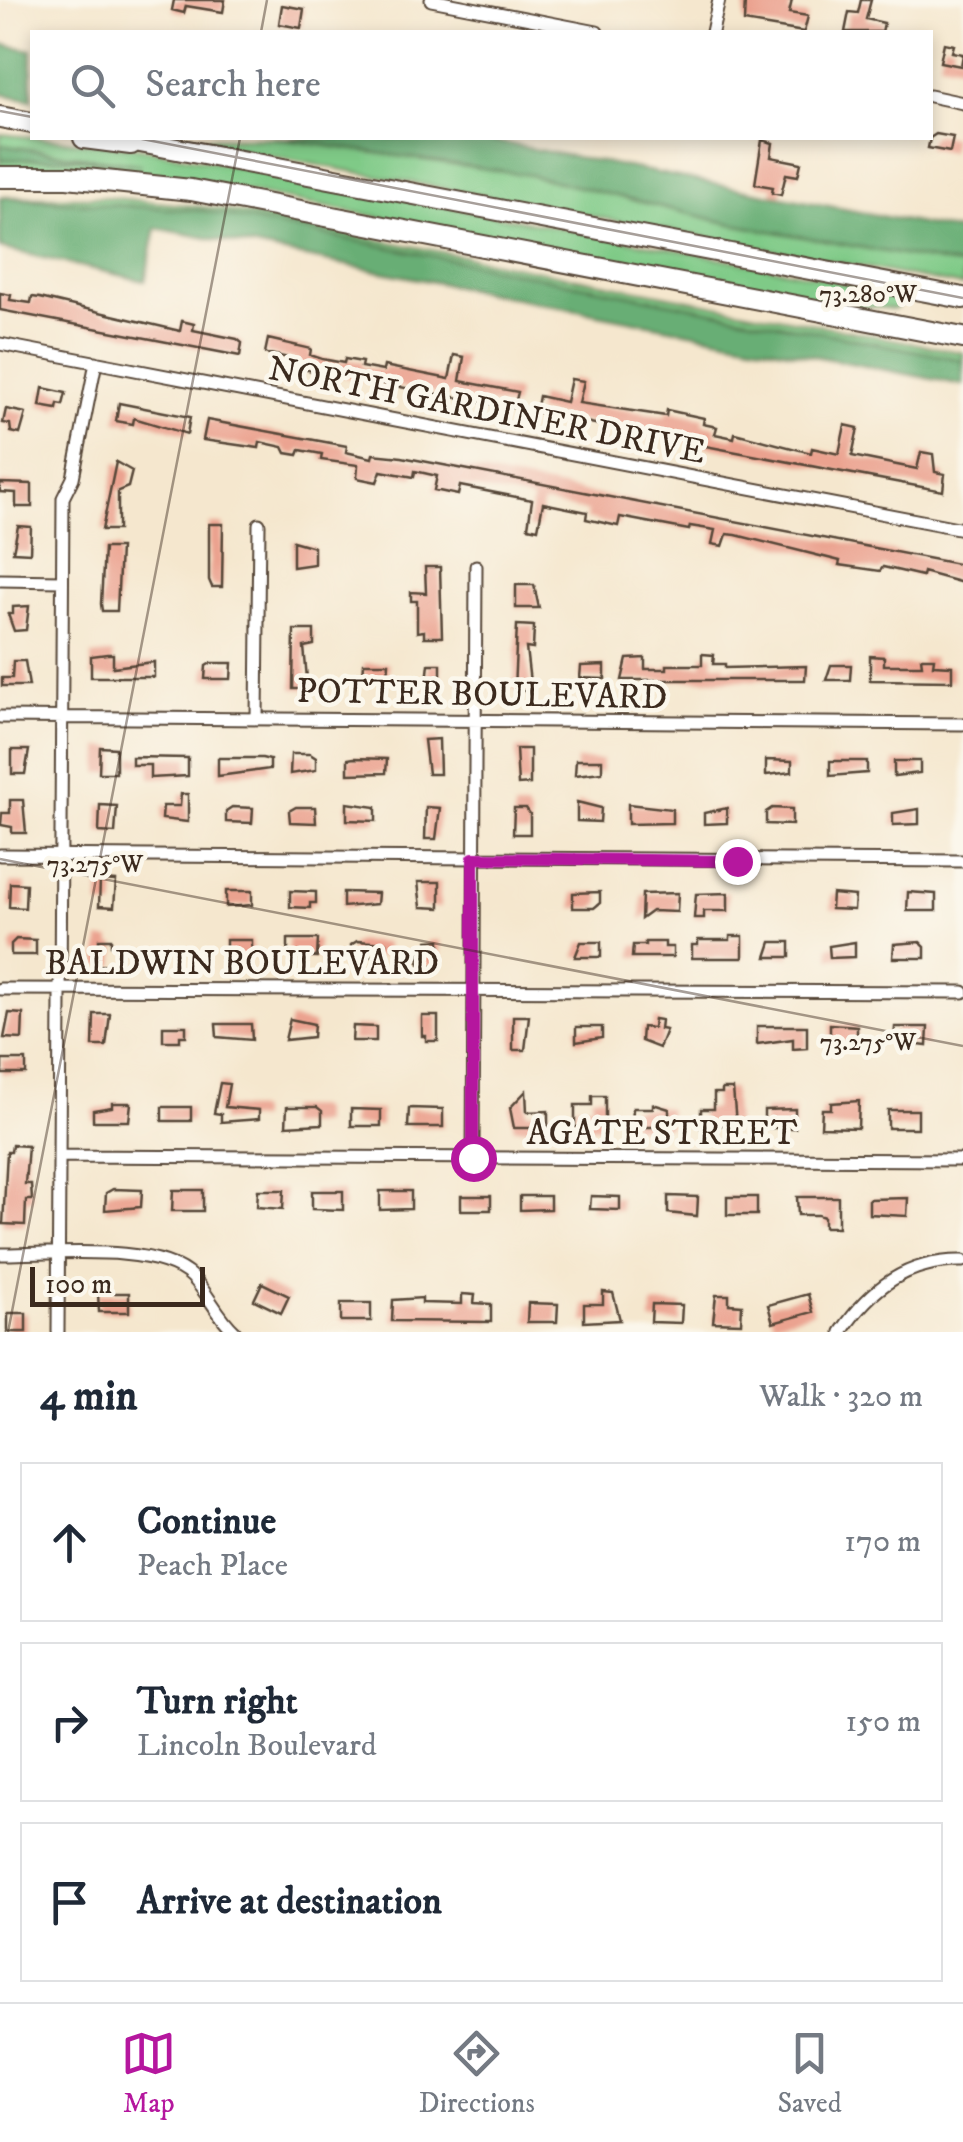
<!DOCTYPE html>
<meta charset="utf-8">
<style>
:root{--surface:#fff;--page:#f2f2f3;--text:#1f2937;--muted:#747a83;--line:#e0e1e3;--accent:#b5179e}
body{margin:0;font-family:"IM FELL DW Pica",serif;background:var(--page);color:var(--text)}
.scale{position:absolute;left:30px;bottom:25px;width:175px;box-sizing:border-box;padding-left:10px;border:5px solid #3b2a1e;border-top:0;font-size:28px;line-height:35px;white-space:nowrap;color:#3b2a1e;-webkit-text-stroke:8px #fbf7ec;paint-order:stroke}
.stop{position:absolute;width:30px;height:30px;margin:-22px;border:8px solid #b5179e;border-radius:50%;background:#fff}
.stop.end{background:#b5179e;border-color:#fff;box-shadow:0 2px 10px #0008}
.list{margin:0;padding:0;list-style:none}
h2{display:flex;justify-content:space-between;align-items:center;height:130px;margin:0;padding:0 40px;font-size:42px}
h2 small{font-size:32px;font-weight:400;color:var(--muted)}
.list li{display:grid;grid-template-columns:65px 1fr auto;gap:30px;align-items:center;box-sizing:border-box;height:160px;margin:0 20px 20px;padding:0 20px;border:2px solid var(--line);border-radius:0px}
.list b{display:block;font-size:38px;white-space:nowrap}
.list p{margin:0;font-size:32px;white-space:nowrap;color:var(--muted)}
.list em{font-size:32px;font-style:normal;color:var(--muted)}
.icon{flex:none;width:55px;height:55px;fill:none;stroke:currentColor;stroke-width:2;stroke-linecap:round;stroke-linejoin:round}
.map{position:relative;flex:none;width:963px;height:1332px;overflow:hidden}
.search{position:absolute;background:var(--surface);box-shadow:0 5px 15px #0003;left:30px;right:30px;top:30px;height:110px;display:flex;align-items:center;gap:25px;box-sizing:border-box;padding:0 35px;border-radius:0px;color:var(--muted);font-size:38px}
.sheet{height:670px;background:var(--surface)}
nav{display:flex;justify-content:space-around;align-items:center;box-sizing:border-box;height:140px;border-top:2px solid var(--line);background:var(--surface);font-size:28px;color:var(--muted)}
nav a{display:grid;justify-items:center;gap:5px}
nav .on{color:var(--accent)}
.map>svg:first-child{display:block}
</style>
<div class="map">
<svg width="963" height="1332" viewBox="0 0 963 1332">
<rect width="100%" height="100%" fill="#fbf7ec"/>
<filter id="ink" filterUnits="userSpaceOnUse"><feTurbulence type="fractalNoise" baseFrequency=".01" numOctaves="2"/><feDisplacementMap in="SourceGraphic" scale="20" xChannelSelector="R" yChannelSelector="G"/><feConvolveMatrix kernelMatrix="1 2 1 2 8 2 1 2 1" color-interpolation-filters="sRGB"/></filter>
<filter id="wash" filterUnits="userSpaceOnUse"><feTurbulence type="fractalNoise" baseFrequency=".0048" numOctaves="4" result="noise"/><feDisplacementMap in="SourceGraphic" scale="40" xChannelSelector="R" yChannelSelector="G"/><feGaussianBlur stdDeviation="2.25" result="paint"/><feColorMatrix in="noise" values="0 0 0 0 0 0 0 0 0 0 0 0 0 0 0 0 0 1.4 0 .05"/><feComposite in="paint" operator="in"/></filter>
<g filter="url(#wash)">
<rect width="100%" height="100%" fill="#f5e7ce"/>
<path fill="#7fca87" stroke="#5d7a52" stroke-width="2.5" d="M0 134 134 147 821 277 894 298 900 304 895 309 824 302 194 182 106 171 0 170Z
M174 138H274L530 175 732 224 963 266V286Z
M0 197H103L213 208 963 353V360L204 211Z"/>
<path fill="#67ae74" stroke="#516c49" stroke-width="2.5" d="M0 44 32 50V100L0 94Z
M274 138H478L963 232V266L732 224 530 175Z
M0 145 141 165 74 158 0 160Z
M0 197 204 211 963 360V385L156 228 145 281 0 248Z"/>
<g id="blocks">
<path fill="#eba28f" d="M174 0H225L223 12 186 6 184 13 172 10Z
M745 0H792L789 13 808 16 804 32 744 22Z
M861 0H871L866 19 884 23 882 32H845L849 12 858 13Z
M282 5 304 9 301 28 279 24Z
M944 43 954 45 952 52 963 54 961 66 940 62Z
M936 134 953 137 950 152 928 148 930 138Z
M762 140 773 143 771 157 801 163 798 176 786 174 781 195 772 193 773 187 755 184Z
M0 293 11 295 10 300 31 303 32 297 40 298 180 331 182 321 194 324 193 330 237 339 242 343 240 356 0 310Z
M268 339 311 349 310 355 322 359 344 363 345 359 362 362 361 367 383 371 384 366 449 379 454 355 464 357 460 381 518 392 514 408 297 368 298 360 265 353Z
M571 379 584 381 579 403 666 416 667 410 676 412 704 418 703 424 717 427 715 434 734 438 735 433 811 453 812 448 839 454 845 425 858 428 852 456 917 469 921 452 933 454 935 472 945 474 943 491 695 444 686 442 687 438 655 431 654 436 536 412 539 396 566 402Z
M43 388 66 393 63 405 58 404 57 409 40 406Z
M119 403 190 417 187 434 134 418 133 424 116 421Z
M6 409 26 413 20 434 11 432 10 424 3 423Z
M207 420 347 446 346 452 372 458 373 454 402 457 963 565V583L923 572 922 576 883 567 880 571 839 565 840 561 736 535 727 534 723 546 712 544 715 530 690 526 689 530 620 517 618 526 586 519 587 512 543 503 538 529 528 527 532 500 460 486 458 495 434 490 437 476 415 471 414 477 381 471 377 482 357 478 358 465 321 460 322 454 300 450 298 455 286 453 283 447 260 442 259 448 203 440Z
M116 462 132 471 128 487 118 491V530H102Z
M0 483 32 484V507H16V493L0 492Z
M209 524H223L222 587H212L209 580Z
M18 526 31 527 30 553 13 552Z
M293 541 314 547V564L293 567Z
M104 548H120L117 611H102L101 604Z
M425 567H440L442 637H424V631L417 632V601H411V592L426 593Z
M516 585H534L539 608H516Z
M29 606 26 630 14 631 8 614H13V607Z
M517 625 534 626 533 649 526 648 531 691 514 690Z
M294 630H314V645L304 647 308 689H293Z
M107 654H113V667L154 662V677H91V656Z
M702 654 714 655 713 664H725V668L806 666 805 680H622L627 659 645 658V669H667V665H702Z
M870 656 884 657V665H922L921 658H934L933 665 952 666V681L870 680Z
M13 661H25L29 686H2V678H12Z
M211 663H232L231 679H205L206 666Z
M364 663H389L388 677 363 676Z
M429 664H441V690H426Z
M605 665V679L580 678 581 666Z
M831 665H851L850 680H826Z
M439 739 440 774H428L424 740Z
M100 747 116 748V773H99Z
M516 749H530V784L518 785Z
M12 750H29L25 774H12Z
M291 754H310L316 758V770L290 774Z
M132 757 188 758V776L150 778V765H132Z
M218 758H262L270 760V769L218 776Z
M354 758 387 759 386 773 348 774V759Z
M576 760H602V772L575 775Z
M766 760 792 761V772L766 775Z
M830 761H867V773L830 776Z
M894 761H920V773L894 776Z
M181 794H188V822L162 819 163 806H180Z
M10 800H23L26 833H12V827L1 825 2 813H10Z
M577 802 601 808 600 822 577 821Z
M347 803 376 807V821L347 820Z
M628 804 672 809V823L628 824Z
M100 805 117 806 115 833 99 832Z
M232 807 253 808 252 823 226 822V811Z
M296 807H315L316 823 290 822 289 811Z
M426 807 440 808 436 839H425Z
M514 808H526L530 814V834H513Z
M727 808V823L704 824V813Z
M772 808 792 809V825L766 824V812Z
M919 809V824L893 825V813Z
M100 880 116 881 114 907 99 906Z
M418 882H440V908L421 907Z
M10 883 26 884 25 908 9 907Z
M226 891H252V905L226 907Z
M290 891 316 892V903H310V908L290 907Z
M343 892 378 893 377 904 343 907Z
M600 892V903L594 908H573V893Z
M908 892 936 894V911H907Z
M678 893 677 912 652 911 641 919 642 894Z
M728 893V911H704V918H694L696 894Z
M832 894 855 896 854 910 831 909Z
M730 936H743V958H692V945H698V940H730Z
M16 939 36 940V955H11V944Z
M99 939H111V945H116L115 966 98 965Z
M288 939H318L317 957 288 956Z
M226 940H252V956H226Z
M440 940V967L419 964V951L425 950 428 941Z
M357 941 386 943V956H351V945Z
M581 942H601V957H575Z
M645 942H665V947H673V957H632L633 945H645Z
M771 942H790V957H766Z
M855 942V957L830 958 829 946Z
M920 942 925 947V958H893L894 944Z
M9 1013 23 1014 22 1039 4 1038Z
M94 1014H110L106 1046H93Z
M422 1016H438V1041H426V1036H422Z
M513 1016H529L525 1050H513Z
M290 1019 314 1024 313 1037 285 1040Z
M654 1019 661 1020 660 1029 666 1030 659 1048 641 1041 642 1027 653 1028Z
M216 1024H251L252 1040 217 1037Z
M830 1024 857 1026V1043H830Z
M163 1026H186V1036H180V1041H163Z
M353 1026 376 1027V1041H352Z
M757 1026H807V1048L793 1049V1039L757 1044Z
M576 1027H602V1038L576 1042Z
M895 1027H928L927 1046 894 1042Z
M2 1060H26V1074H2Z
M220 1083 229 1084 225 1107 259 1110V1119L221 1122V1114L214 1113Z
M722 1089H733L736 1124 701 1128V1109H714V1093H722Z
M526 1091 527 1112 548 1111V1128H514L510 1108Z
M592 1096H605V1127H575V1105H592Z
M859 1101 858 1128 821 1127 822 1109H831V1103Z
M112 1103H131L129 1121H93V1110L112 1107Z
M653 1104 669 1109V1127H632L633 1108H653Z
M162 1107H191V1121H162Z
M287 1107H317L322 1111V1124L286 1126Z
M409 1108 443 1109V1127H408Z
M351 1109 381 1110V1126H351Z
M795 1109V1128H764V1110Z
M888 1110H918V1128H888Z
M12 1145 28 1146 25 1184H31L32 1200H26L25 1225 3 1224 7 1152H11Z
M113 1189 142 1190 141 1207 105 1210 106 1193Z
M173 1190H203V1211H172Z
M258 1190H284L283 1209 257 1207Z
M312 1191H343V1210L312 1209Z
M380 1191H411V1209L380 1210Z
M461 1196H491V1210H461Z
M520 1196H550V1209L520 1210Z
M591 1196 620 1197V1210L590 1209Z
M668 1196 698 1197 697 1216 668 1213Z
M727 1197H757V1215H727Z
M797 1197H838V1227H824V1217L818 1215H798Z
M908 1198 907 1216 869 1214V1199Z
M262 1283 289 1296 281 1313 254 1300Z
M603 1292 613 1293 620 1320 584 1322V1304H603Z
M98 1293H129V1312H99Z
M462 1294 475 1295 474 1303 491 1304V1322L392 1321 393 1300 422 1298V1303L462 1304Z
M808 1294 813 1312 773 1323 768 1305Z
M716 1295H729V1304L742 1305 741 1323 713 1322Z
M341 1303H371V1321H341Z
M528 1303 558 1304 557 1322H527Z
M652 1304 682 1305 681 1323 651 1322Z
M8 1313H26V1332H8Z"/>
</g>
</g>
<g filter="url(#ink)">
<use href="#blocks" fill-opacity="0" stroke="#574638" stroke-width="2.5"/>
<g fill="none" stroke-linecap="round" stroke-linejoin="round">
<g stroke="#574638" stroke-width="15">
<path id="street" d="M431 0 597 32
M712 32 719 0
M930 96 963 103
M0 344 963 529
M0 580 62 581
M0 717 963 724
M257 718 259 524
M0 855 963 861
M0 989 963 992
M60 1156 963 1160
M473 1158 476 566
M0 1254C48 1255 157 1242 192 1277 209 1294 217 1316 235 1332
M58 1332 63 498 73 478 96 362
M841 1332C871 1288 907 1260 963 1261"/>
</g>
<g stroke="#574638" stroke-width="24">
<path id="highway" d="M0 117 32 123
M84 138 131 144
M119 138 963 298
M0 177H67L191 190 963 338"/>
</g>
<use href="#street" stroke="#fff" stroke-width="11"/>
<use href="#highway" stroke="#fff" stroke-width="20"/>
</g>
</g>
<g fill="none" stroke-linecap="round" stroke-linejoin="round" filter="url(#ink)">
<path stroke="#b5179e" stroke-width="12" d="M473 1158V858L737 861"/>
</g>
<path fill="none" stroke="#3b2a1e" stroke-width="2.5" stroke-opacity="0.45" d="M261 32 267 0M0 111 32 117M137 138 963 298M0 859 963 1046M8 1332 240 138"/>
<g text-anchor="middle" stroke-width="9" stroke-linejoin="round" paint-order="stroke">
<g font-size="35" fill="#3b2a1e" stroke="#fbf7ec">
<text transform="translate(487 409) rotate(11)" y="12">NORTH GARDINER DRIVE</text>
<text transform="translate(482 693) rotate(1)" y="12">POTTER BOULEVARD</text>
<text x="242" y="974">BALDWIN BOULEVARD</text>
<text x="662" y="1144">AGATE STREET</text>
</g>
</g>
<g font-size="25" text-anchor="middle" fill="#3b2a1e" stroke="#fbf7ec" stroke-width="9" stroke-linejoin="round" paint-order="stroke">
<text x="868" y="302">73.280°W</text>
<text x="95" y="872">73.275°W</text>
<text x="868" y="1050">73.275°W</text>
</g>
</svg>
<div class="scale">100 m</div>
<div class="stop" style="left:473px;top:1158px"></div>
<div class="stop end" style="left:737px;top:861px"></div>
<div class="search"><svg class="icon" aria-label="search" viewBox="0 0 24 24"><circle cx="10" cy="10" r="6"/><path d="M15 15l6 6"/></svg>Search here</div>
</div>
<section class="sheet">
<h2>4 min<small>Walk · 320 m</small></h2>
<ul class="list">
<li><svg class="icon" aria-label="ahead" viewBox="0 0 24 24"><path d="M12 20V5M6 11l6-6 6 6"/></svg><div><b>Continue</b><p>Peach Place</p></div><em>170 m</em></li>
<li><svg class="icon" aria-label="right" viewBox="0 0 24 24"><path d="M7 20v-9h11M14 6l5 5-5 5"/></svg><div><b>Turn right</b><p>Lincoln Boulevard</p></div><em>150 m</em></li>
<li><svg class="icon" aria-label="arrive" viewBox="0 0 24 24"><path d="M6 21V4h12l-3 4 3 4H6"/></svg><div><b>Arrive at destination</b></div></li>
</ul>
</section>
<nav>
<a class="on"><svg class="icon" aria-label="map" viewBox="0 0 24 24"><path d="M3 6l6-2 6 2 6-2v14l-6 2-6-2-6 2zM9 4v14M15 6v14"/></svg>Map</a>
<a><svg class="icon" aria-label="directions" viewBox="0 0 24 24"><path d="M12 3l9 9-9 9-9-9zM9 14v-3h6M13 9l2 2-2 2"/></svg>Directions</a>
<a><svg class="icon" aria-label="saved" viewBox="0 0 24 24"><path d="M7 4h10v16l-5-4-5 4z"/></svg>Saved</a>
</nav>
